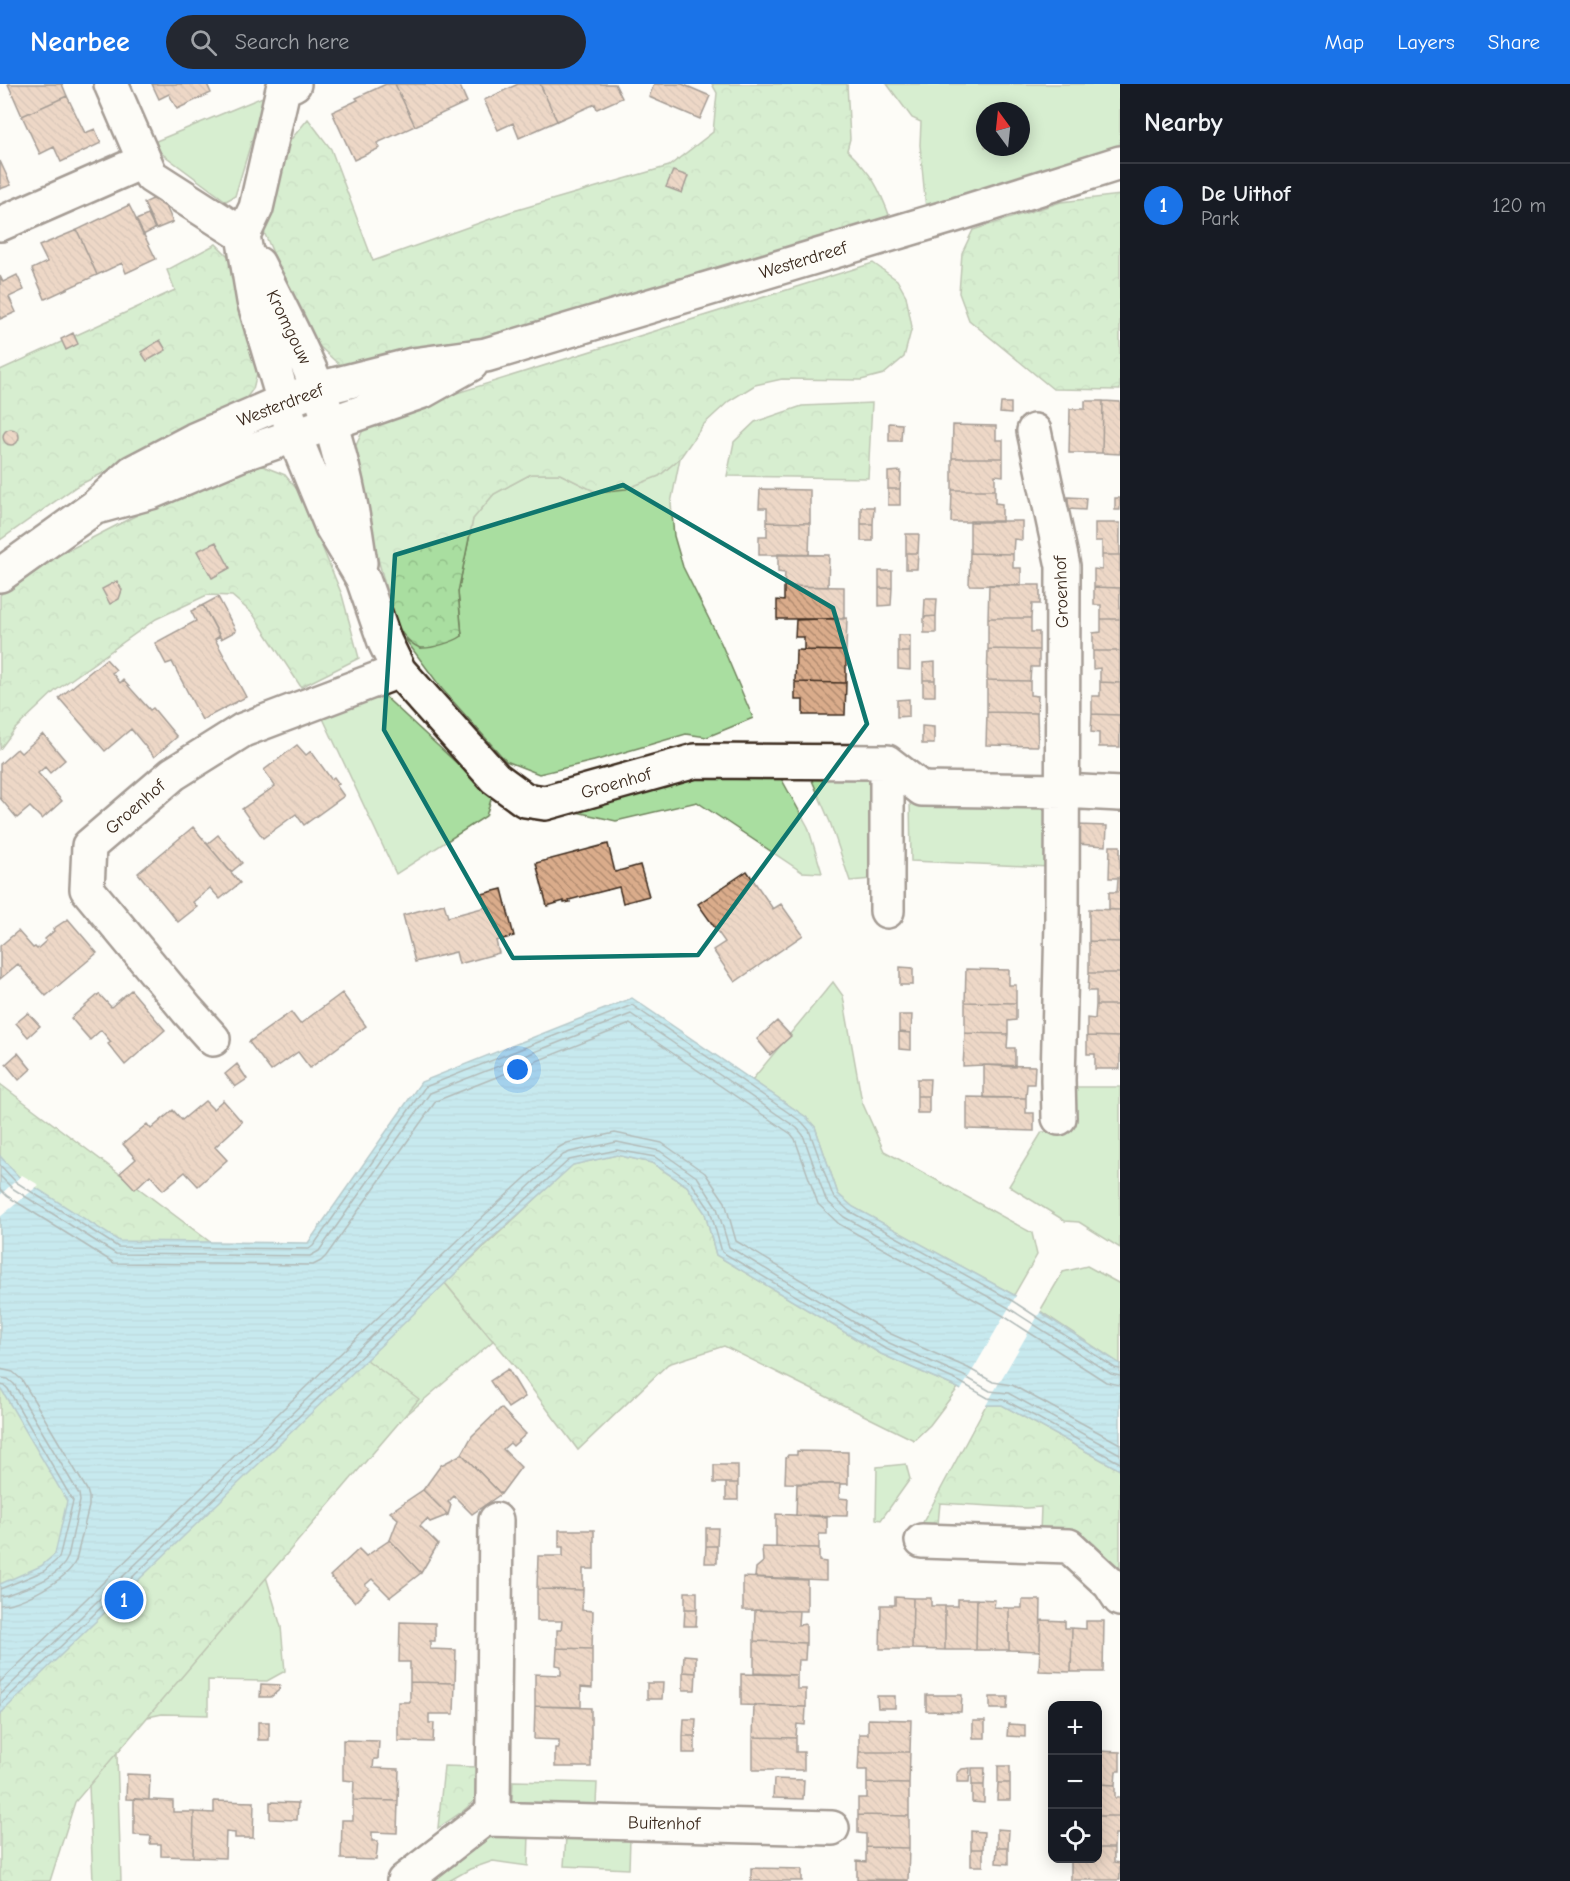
<!DOCTYPE html>
<meta charset="utf-8">
<style>
:root{--surface:#171b24;--page:#242831;--text:#f1f3f6;--muted:#9ea1a6;--line:#363941;--accent:#1a73e8}
body{margin:0;font-family:"Comic Neue",sans-serif;background:var(--page);color:var(--text)}
.controls{position:absolute;right:18px;bottom:18px;display:grid;overflow:hidden;border-radius:12px;box-shadow:0 3px 15px #0003}
.controls button{width:54px;height:54px;display:grid;place-items:center;padding:0;border:0;border-bottom:2px solid var(--line);background:var(--surface);color:var(--text);font:30px sans-serif}
.compass{position:absolute;left:976px;top:18px;width:54px;height:54px;border-radius:50%;background:var(--surface);box-shadow:0 3px 15px #0003;rotate:345deg}
.you{position:absolute;left:518px;top:986px;width:21px;height:21px;margin:-15px;border:4px solid #fff;border-radius:50%;background:#1a73e8;box-shadow:0 0 0 9px #1a73e833}
.badge{display:grid;place-items:center;width:39px;height:39px;border-radius:50%;background:var(--accent);color:#fff;font-size:20px;font-weight:700}
.pin{position:absolute;translate:-50% -50%;border:3px solid #fff;box-shadow:0 2px 6px #0006}
.list{margin:0;padding:0;list-style:none}
h2{display:flex;justify-content:space-between;align-items:center;height:78px;margin:0;padding:0 24px;font-size:26px}
h2 small{font-size:20px;font-weight:400;color:var(--muted)}
.list li{display:grid;grid-template-columns:39px 1fr auto;gap:18px;align-items:center;box-sizing:border-box;height:84px;padding:0 24px;border-top:2px solid var(--line)}
.list b{display:block;font-size:22px;white-space:nowrap}
.list p{margin:0;font-size:20px;white-space:nowrap;color:var(--muted)}
.list em{font-size:20px;font-style:normal;color:var(--muted)}
.icon{flex:none;width:33px;height:33px;fill:none;stroke:currentColor;stroke-width:2;stroke-linecap:round;stroke-linejoin:round}
.map{position:relative;flex:none;width:1120px;height:1797px;overflow:hidden}
header{display:flex;align-items:center;gap:36px;box-sizing:border-box;height:84px;padding:0 30px;background:var(--accent);color:#fff}
header strong{font-size:28px}
nav{display:flex;gap:33px;margin-inline-start:auto;font-size:21px}
.search{width:420px;height:54px;background:var(--page);display:flex;align-items:center;gap:15px;box-sizing:border-box;padding:0 21px;border-radius:33px;color:var(--muted);font-size:22px}
main{display:flex}
aside{flex:1;background:var(--surface)}
.map>svg:first-child{display:block}
</style>
<header>
<strong>Nearbee</strong>
<div class="search"><svg class="icon" aria-label="search" viewBox="0 0 24 24"><circle cx="10" cy="10" r="6"/><path d="M15 15l6 6"/></svg>Search here</div>
<nav><a>Map</a><a>Layers</a><a>Share</a></nav>
</header>
<main>
<div class="map">
<svg width="1120" height="1797" viewBox="0 0 1120 1797">
<defs>
<pattern id="forest-crowns" width="20" height="18" patternUnits="userSpaceOnUse" patternTransform="scale(1.5)"><rect width="20" height="18" fill="#a9dea0"/><path d="M2 6a3 3 0 1 1 6 0M12 15a3 3 0 1 1 6 0" fill="none" stroke="#92bf89"/></pattern>
<pattern id="water-rules" width="6" height="5" patternUnits="userSpaceOnUse" patternTransform="scale(1.5)"><rect width="6" height="5" fill="#85d3e3"/><path d="M0 2.5h6" fill="none" stroke="#74b5c2"/></pattern>
<pattern id="building-back-hatch" width="6" height="6" patternUnits="userSpaceOnUse" patternTransform="scale(1.5)"><rect width="6" height="6" fill="#daac8b"/><path d="M-1 5l2 2M0 0l6 6M5-1l2 2" fill="none" stroke="#b28c71"/></pattern>
</defs>
<rect width="100%" height="100%" fill="#fdfcf7"/>
<filter id="ink" filterUnits="userSpaceOnUse"><feTurbulence type="fractalNoise" baseFrequency=".0167" numOctaves="2"/><feDisplacementMap in="SourceGraphic" scale="12" xChannelSelector="R" yChannelSelector="G"/><feConvolveMatrix kernelMatrix="1 2 1 2 8 2 1 2 1" color-interpolation-filters="sRGB"/></filter>
<g filter="url(#ink)">
<path fill="#a9dea0" stroke="#72845f" stroke-width="1.5" fill-rule="evenodd" d="M887 0H1120V65L926 125 920 61 921 38 912 34ZM985 27H1021V63H985Z
M265 12 235 112 226 117 149 60Z
M680 374 671 419 674 452 683 483 721 559 753 634 707 653 686 650 594 677 539 690 506 677 442 605 405 555 421 564 462 552 458 508 473 435 494 410 531 390H560L596 408 659 392Z
M379 607 492 712 486 732 396 790 320 628Z
M696 685 777 687 808 743 822 789 802 788 697 718 616 737 559 724Z
M808 687 877 690 872 795 850 797 830 738Z
M910 715 1052 721 1050 783 911 777Z
M833 898 843 912 862 1018 884 1067 1032 1149 1037 1171 1014 1211 853 1123 838 1110 815 1043 806 1033 752 996Z
M1070 1003H1120V1164L1079 1138 1065 1137 1009 1102 1042 1048H1069Z
M1087 1182 1120 1200V1280L1040 1227 1063 1188Z
M445 1199 493 1257 256 1459 281 1543 285 1587 267 1597 208 1596V1631L162 1630 116 1640 121 1797H93L89 1701 137 1496Z
M906 1380 910 1395 881 1436 876 1435 877 1383Z
M513 1697 597 1699 596 1721 512 1718Z
M529 1750 528 1782 493 1777 470 1785 449 1797H432L492 1752Z
M566 1753 630 1754 629 1785 564 1782Z"/>
<path fill="url(#forest-crowns)" stroke="#72845f" stroke-width="1.5" d="M712 0H847L850 55 847 66C872 90 879 103 891 136L354 290 335 277 316 259 285 197 264 148 283 65 308 35 331 65 373 177 510 128 669 82 713 48 717 9Z
M1120 111V306L1053 305 969 236 959 209 962 169 973 146 1061 118Z
M216 160 229 173 249 227 259 281 253 305 241 321 77 402 0 456V286L175 206 167 186Z
M873 179 897 196 906 212 912 243 904 273 884 290 861 296 782 295 755 301 729 317 703 341 680 374 659 392 626 405 596 408 560 390H531L494 410 473 435 458 508 462 552C454 558 430 565 421 564 410 561 402 550 396 541L365 427 354 366 367 337Z
M872 319 868 394 727 392 734 358 755 338 802 322Z
M260 381 285 391 300 409 342 511 359 574 301 603 253 530 232 512 207 511 156 535 55 607 15 645 0 665V511L36 483 125 437 198 401Z
M0 1000 419 1315 75 1718 50 1797H0Z
M617 1071 652 1079 687 1102 705 1129 716 1171 881 1270 958 1304 930 1341 914 1356 724 1262 668 1280 578 1366 517 1285 445 1199 572 1081Z
M986 1321H1002L1120 1386V1495L1094 1460 1040 1449 1041 1423 1026 1424 940 1419 938 1440 921 1442Z
M444 1682 478 1683V1714L463 1727 438 1744Z"/>
<path fill="url(#water-rules)" stroke="#678f94" stroke-width="1.5" d="M632 914 806 1033 815 1043 838 1110 853 1123 1014 1211 1120 1280V1386L1002 1321H986L958 1304 881 1270 716 1171 705 1129 687 1102 652 1079 617 1071 573 1081 492 1154 0 1630V1500L41 1482 55 1470 67 1417 0 1303V1072L19 1093 119 1157 308 1159 421 998Z"/>
<path fill="#fdfcf7" d="M22 1091 39 1101 0 1133V1111Z
M1017 1210 1042 1225 985 1323 960 1308Z"/>
<g fill="none" stroke-linecap="round" stroke-linejoin="round">
<path stroke="#596e6d" stroke-width="1.5" d="M0 1081 16 1098 118 1163 309 1165 313 1162 425 1003 632 921 802 1038 809 1046 833 1112 849 1127 1011 1216 1115 1284 1120 1285
M0 1092 12 1104 116 1170 310 1172 319 1167 430 1009 631 930 797 1044 803 1051 826 1116 844 1133 1007 1223 1111 1290 1120 1292
M0 1105 7 1112 114 1179 313 1181 321 1177 326 1172 436 1017 630 940 791 1050 795 1055 818 1120 839 1140 1002 1231 1106 1298 1120 1301
M0 1285 13 1288 22 1296 87 1406 89 1413V1422L76 1476C68 1496 21 1520 0 1521
M0 1294 8 1295 14 1300 79 1410 80 1417 68 1473C59 1495 27 1503 7 1511L0 1512
M0 1301 5 1302 8 1305 73 1417 59 1474 44 1487 0 1505
M0 1598 477 1138 558 1064 567 1059 615 1049 662 1059 705 1089 725 1118 736 1157 891 1250 968 1284 993 1298 1012 1301 1120 1360
M0 1611 483 1145 563 1071 570 1068 617 1058 660 1067 698 1094 717 1124 729 1163 887 1258 964 1292 990 1307 1008 1309 1120 1370
M0 1621 488 1150 569 1076 617 1066 655 1073 691 1098 710 1126 722 1168 884 1264 960 1298 988 1314 1005 1316 1120 1379"/>
</g>
<path fill="url(#building-back-hatch)" stroke="#3b2a1e" stroke-width="1.5" d="M8 0H62L67 12 22 32Z
M152 0H207L211 9 177 25 169 10 159 15Z
M386 0H395L415 42 377 59 380 64 354 76 332 28 358 16 356 14Z
M395 0H459L467 18 415 42Z
M518 0H540L557 37 519 54 513 39 498 46 484 16Z
M540 0H615L622 14 597 25 595 20 557 37Z
M654 0H682L710 12 700 35 649 13Z
M67 12 85 49 95 45 101 59 61 78 54 63 40 70 22 32Z
M0 77 11 101 0 105Z
M673 87 688 92 682 109 666 103Z
M161 111 173 138 156 145 144 119Z
M129 121 156 175 126 189 122 179 97 191 77 146Z
M148 131 155 145 143 151 136 136Z
M77 146 97 191 45 215 32 185 47 178 39 162Z
M17 191 24 206 9 213 16 228 0 235V192L3 198Z
M73 249 78 260 66 266 61 255Z
M160 256 166 266 147 277 141 268Z
M1085 317H1103L1102 369H1069L1070 325H1085Z
M1103 317 1120 318V370L1102 369Z
M1001 319H1011V330L1000 329Z
M889 339 902 340 901 357H889Z
M953 341 996 342V356H1003V374H952Z
M3 353a8 8 0 1 1 16 0a8 8 0 1 1-16 0Z
M952 374H1003V392L995 391V406H952Z
M901 387 900 405H888V388Z
M760 405 810 406V439L767 438V424H759Z
M888 405H900V421H888Z
M952 406H995V419L1002 420V438H951Z
M1068 413 1086 414 1085 426 1068 425Z
M1115 414H1120V426H1115Z
M861 423H874L873 440H861Z
M970 437H1022V456L1014 455 1013 470 970 469Z
M767 438 810 439 809 471H759V452H767Z
M1095 439H1120V471H1102V457H1095Z
M861 440H873V457H861Z
M906 450H919L918 469H906Z
M216 458 230 484 212 494 197 467Z
M906 469H918L917 485H906Z
M970 469 1013 470V484H1021V502L969 501Z
M778 470 829 471 828 503 784 502 785 489 778 488Z
M1102 471H1120V504L1094 503V485L1102 486Z
M879 487H892V504H879Z
M117 497 122 506 119 515 110 520 102 505Z
M989 501H1040V520H1032L1031 534H988Z
M784 502 844 503V535H777V516L784 517Z
M1094 503 1120 504V535H1101V521H1094Z
M879 504H892L891 521 879 522Z
M218 513 236 547 221 555 203 521Z
M925 515H937L936 532 924 533Z
M203 521 220 552 215 555 246 613 202 636 172 578 166 580 155 559 196 537 191 527Z
M936 532V549H924V533Z
M847 534 846 567 804 566V553H795L796 536Z
M988 534H1031V548H1039V566L988 565Z
M1101 535H1120V567H1093V549L1101 548Z
M898 551H910V568H898Z
M988 565 1039 566V583H1031L1030 597 987 596Z
M796 566 846 567V599L795 598Z
M1093 567H1120V599L1100 598V584L1093 585Z
M898 568H910V586L898 585Z
M106 575 116 586 112 589 120 599 123 596 150 626 153 624 177 653 154 673 131 645 105 667 59 614Z
M935 578V596H923V579Z
M923 596H935V612H923Z
M987 596 1030 597V611L1038 612 1037 629 987 628Z
M795 598 846 599 845 631H803V616H795Z
M1100 598 1120 599V631L1092 630V612H1100Z
M909 615V632L897 633V616Z
M987 628 1037 629 1038 662 986 661Z
M1092 630 1120 631V663H1099V649L1091 648Z
M922 642 934 643V660H922Z
M43 650 65 676 50 689 45 683 38 689 62 717 42 735 30 723 17 734 0 714V680L17 665 21 669Z
M297 661 306 671 311 667 331 695 334 693 339 700 336 701 344 712 304 741 296 730 263 754 242 725 275 702 264 686Z
M1077 741 1107 742 1106 762 1076 760Z
M193 743 240 799 220 815 210 804 193 818 197 823 178 838 138 789Z
M218 751 242 779 231 788 207 760Z
M608 760 615 788 640 781 649 812 623 819 619 803 569 816 570 818 564 819V817L547 822 536 779Z
M1110 762H1120V794H1109Z
M747 787 773 825 781 820 803 851 735 898 713 866 725 858 698 820Z
M1118 794H1120V826H1109V808H1117Z
M502 805 514 852 496 857 499 869 459 880 456 868 415 878 403 831 444 820 448 833 486 823 482 810Z
M1089 825 1120 826V858L1089 857Z
M68 835 97 869 46 912 18 880 0 895V862L18 847 33 864 35 863 37 865 46 857 45 855 54 847 53 845Z
M1089 857 1120 858V889H1089Z
M900 883 913 884V901H900Z
M966 885 1009 886V901H1016V919L965 918Z
M1089 889H1120V921H1096V907H1088Z
M131 906 165 946 125 981 108 960 111 958 101 946 90 956 71 934 99 910 111 923Z
M342 909 366 942 310 984 298 968 271 987 249 958 291 928 300 940Z
M965 918 1016 919V936L1008 937V950L965 949Z
M1096 921H1120V953L1087 952V934L1095 935Z
M28 929 40 942 28 953 16 939Z
M899 931H912L911 949 899 948Z
M777 937 791 952 770 971 757 955Z
M899 948 911 949V966L899 965Z
M965 949 1008 950 1007 964H1015V983L984 981 963 982Z
M1087 952 1120 953V985H1095V970H1087Z
M18 969 31 985 19 996 6 980Z
M237 980 247 995 235 1003 225 990Z
M984 981 1035 982 1034 1000H1027L1026 1014H984Z
M917 995H930L929 1012H917Z
M917 1012H929V1029H917Z
M967 1013 1026 1014V1029H1034V1047L967 1045Z
M223 1016 242 1038 215 1063 227 1076 198 1102 185 1088 163 1106 150 1091 135 1105 120 1089 136 1075 123 1060 147 1040 151 1045 173 1026 182 1036 205 1017 213 1025Z
M508 1285 525 1313 508 1324 490 1297Z
M501 1324 526 1350 513 1362 510 1359 503 1365 521 1383 501 1410 462 1370 472 1352Z
M797 1367 848 1368V1400L785 1399 786 1374 788 1371H797Z
M462 1370 501 1410 472 1430 454 1412 448 1418 451 1421 448 1431 423 1406 441 1381Z
M714 1381H738V1399H714Z
M726 1399H738V1416H726Z
M797 1400H840L839 1414 848 1415 847 1432 796 1431Z
M423 1406 448 1431 430 1438 427 1435 420 1442 438 1460 421 1489 390 1456 398 1435 390 1428Z
M776 1430 827 1433V1450H819V1464L776 1463Z
M706 1444H718L717 1462H706Z
M559 1446H594V1485H583V1506L537 1505 538 1472H563V1463H559Z
M390 1456 421 1489 390 1513 372 1495 365 1501 369 1504 355 1518 330 1492 359 1465 366 1472Z
M706 1462H717V1479H705Z
M762 1463 819 1464V1477L826 1478V1496L755 1493 756 1484 763 1478Z
M743 1493 807 1496V1527L743 1526Z
M537 1505 583 1506 582 1526 593 1527 592 1565 557 1564V1546H561L562 1537H537Z
M685 1508H697V1525H685Z
M895 1513 913 1514 912 1565H880L881 1521H895Z
M913 1514H931V1522H945V1566L912 1565Z
M958 1515H977L976 1566H945V1522H958Z
M977 1515 995 1516 994 1523 1009 1524V1566H976Z
M1022 1516H1041L1040 1567 1009 1566V1524H1022Z
M685 1525H697L696 1542H684Z
M755 1526 799 1527 798 1541 806 1540V1559L754 1557Z
M1041 1536 1065 1537V1544H1072L1071 1588 1039 1587Z
M1086 1537H1104L1103 1588H1071L1072 1544 1086 1545Z
M400 1538 435 1539V1557H430V1565L456 1566 455 1599 410 1598V1578H399Z
M754 1557 806 1559 805 1576H798L797 1591 754 1589Z
M557 1564 592 1565V1604L581 1603V1623L535 1622V1590L561 1591V1582L556 1581Z
M684 1571 696 1572V1589L683 1588Z
M683 1588 696 1589 695 1606H683Z
M741 1590 797 1591V1605H806V1623L741 1621Z
M410 1598 455 1599 454 1630H429V1639H434L433 1658 398 1657V1618H410Z
M647 1599H663L662 1615H647Z
M261 1600 280 1601 279 1606 271 1613H260Z
M926 1611H962L961 1628 926 1627Z
M877 1612H895V1624H878Z
M990 1613H1008L1007 1625H990Z
M754 1621 806 1623 805 1641 797 1640 796 1654 753 1653Z
M535 1622 591 1624V1683H555V1664H559V1656L534 1655Z
M684 1635H696L695 1652H683Z
M868 1635 911 1636 910 1668H859V1650H868Z
M973 1637H985V1654H973Z
M258 1638H269V1656H258Z
M1008 1640 1025 1641V1653L1007 1652Z
M683 1652H695V1669H683Z
M753 1653 796 1654V1668H804V1686H753Z
M343 1656 379 1657 378 1675H374L373 1684 399 1685 398 1717 353 1716 354 1697 343 1696Z
M1098 1667 1120 1668V1687H1116L1115 1701 1098 1700Z
M859 1668H910L909 1700 867 1699V1686H858Z
M998 1682H1010V1699H998Z
M970 1684 969 1698H957V1690L962 1685Z
M972 1684H985L984 1701H972Z
M127 1690 150 1691 149 1716 126 1715Z
M774 1695 804 1696 803 1715 773 1714Z
M867 1699 909 1700V1732L858 1731V1714H867Z
M998 1699H1010V1716H997Z
M1098 1700 1115 1701V1714H1120V1732H1098Z
M972 1701H984V1719L972 1718Z
M134 1715 173 1717V1728H194L193 1773 161 1772V1760H150L151 1752 134 1751Z
M353 1716 398 1717 397 1749 372 1748V1757H378L376 1776 341 1775 342 1736H353Z
M214 1717 254 1718 253 1754H235V1749L226 1748 225 1774 193 1773 194 1728 214 1729Z
M270 1718 298 1719 297 1736 270 1735Z
M858 1731 909 1732V1764L866 1763V1750L858 1749Z
M1098 1732H1120V1750H1115L1114 1764H1098Z
M997 1745 1009 1746 1008 1763H997Z
M971 1747 984 1748 983 1765H971Z
M866 1763 909 1764 908 1796 857 1795V1777L866 1778Z
M997 1763H1008V1780L996 1779Z
M1098 1764H1114V1778L1120 1779V1796H1071V1774H1098Z
M971 1765H983V1782H971Z
M751 1784 802 1785V1797H751Z
M857 1795 908 1796V1797H857Z"/>
<g fill="none" stroke-linecap="round" stroke-linejoin="round">
<g stroke="#3b2a1e" stroke-width="38">
<path id="minor" d="M111 0 151 92 243 151 256 124 283 5 294 0
M0 140 144 77
M243 151 254 217 294 351 332 443 363 495 385 558 399 587 495 694 525 716 545 719 695 677 887 678 922 705 1063 707 1120 710
M258 180C279 221 301 262 318 305 340 360 352 420 360 479
M1034 347 1063 482 1062 838 1058 996 1059 1034
M887 678V827
M213 955 187 926 87 805 89 762 173 690 243 646 399 587
M496 1436 493 1719 497 1735
M922 1457 1069 1462 1110 1500 1120 1515
M404 1797 484 1735 832 1744"/>
</g>
<g stroke="#3b2a1e" stroke-width="38">
<path id="major" d="M100 422 151 408 241 370 423 307 471 280
M0 491 95 423 133 388 194 356 284 317 318 305 413 281 486 271 955 131 1120 79"/>
</g>
<use href="#minor" stroke="#fdfcf7" stroke-width="33"/>
<use href="#major" stroke="#fdfcf7" stroke-width="33"/>
</g>
</g>
<path d="M0 0H1120V1797H0ZM623 401 833 524 867 640 698 871 513 874 384 646 395 471Z" fill="#fdfcf7" fill-opacity=".55" fill-rule="evenodd"/>
<path fill="none" stroke="#0f766e" stroke-width="4.5" stroke-linejoin="round" d="M623 401 833 524 867 640 698 871 513 874 384 646 395 471Z"/>
<g text-anchor="middle" stroke-width="6" stroke-linejoin="round" paint-order="stroke">
<g font-size="18" fill="#3b2a1e" stroke="#fdfcf7">
<text transform="translate(803 176) rotate(-17)" y="6">Westerdreef</text>
<text transform="translate(289 243) rotate(64)" y="6">Kromgouw</text>
<text transform="translate(280 321) rotate(-21)" y="6">Westerdreef</text>
<text transform="translate(1061 508) rotate(-92)" y="6">Groenhof</text>
<text transform="translate(616 699) rotate(-16)" y="6">Groenhof</text>
<text transform="translate(135 723) rotate(-41)" y="6">Groenhof</text>
<text transform="translate(664 1739) rotate(1)" y="6">Buitenhof</text>
</g>
</g>
</svg>
<div class="controls">
<button>+</button>
<button>−</button>
<button><svg class="icon" aria-label="locate" viewBox="0 0 24 24"><circle cx="12" cy="12" r="6"/><path d="M12 2v4M12 18v4M2 12h4M18 12h4"/></svg></button>
</div>
<svg class="compass" viewBox="-18 -18 36 36"><path d="M0-13l5 13h-10z" fill="#e53935"/><path d="M0 13l5-13h-10z" fill="#9ea1a6"/></svg>
<div class="you"></div>
<div class="pin badge" style="left:124px;top:1516px">1</div>
</div>
<aside>
<h2>Nearby<small></small></h2>
<ul class="list">
<li><span class="badge">1</span><div><b>De Uithof</b><p>Park</p></div><em>120 m</em></li>
</ul>
</aside>
</main>
